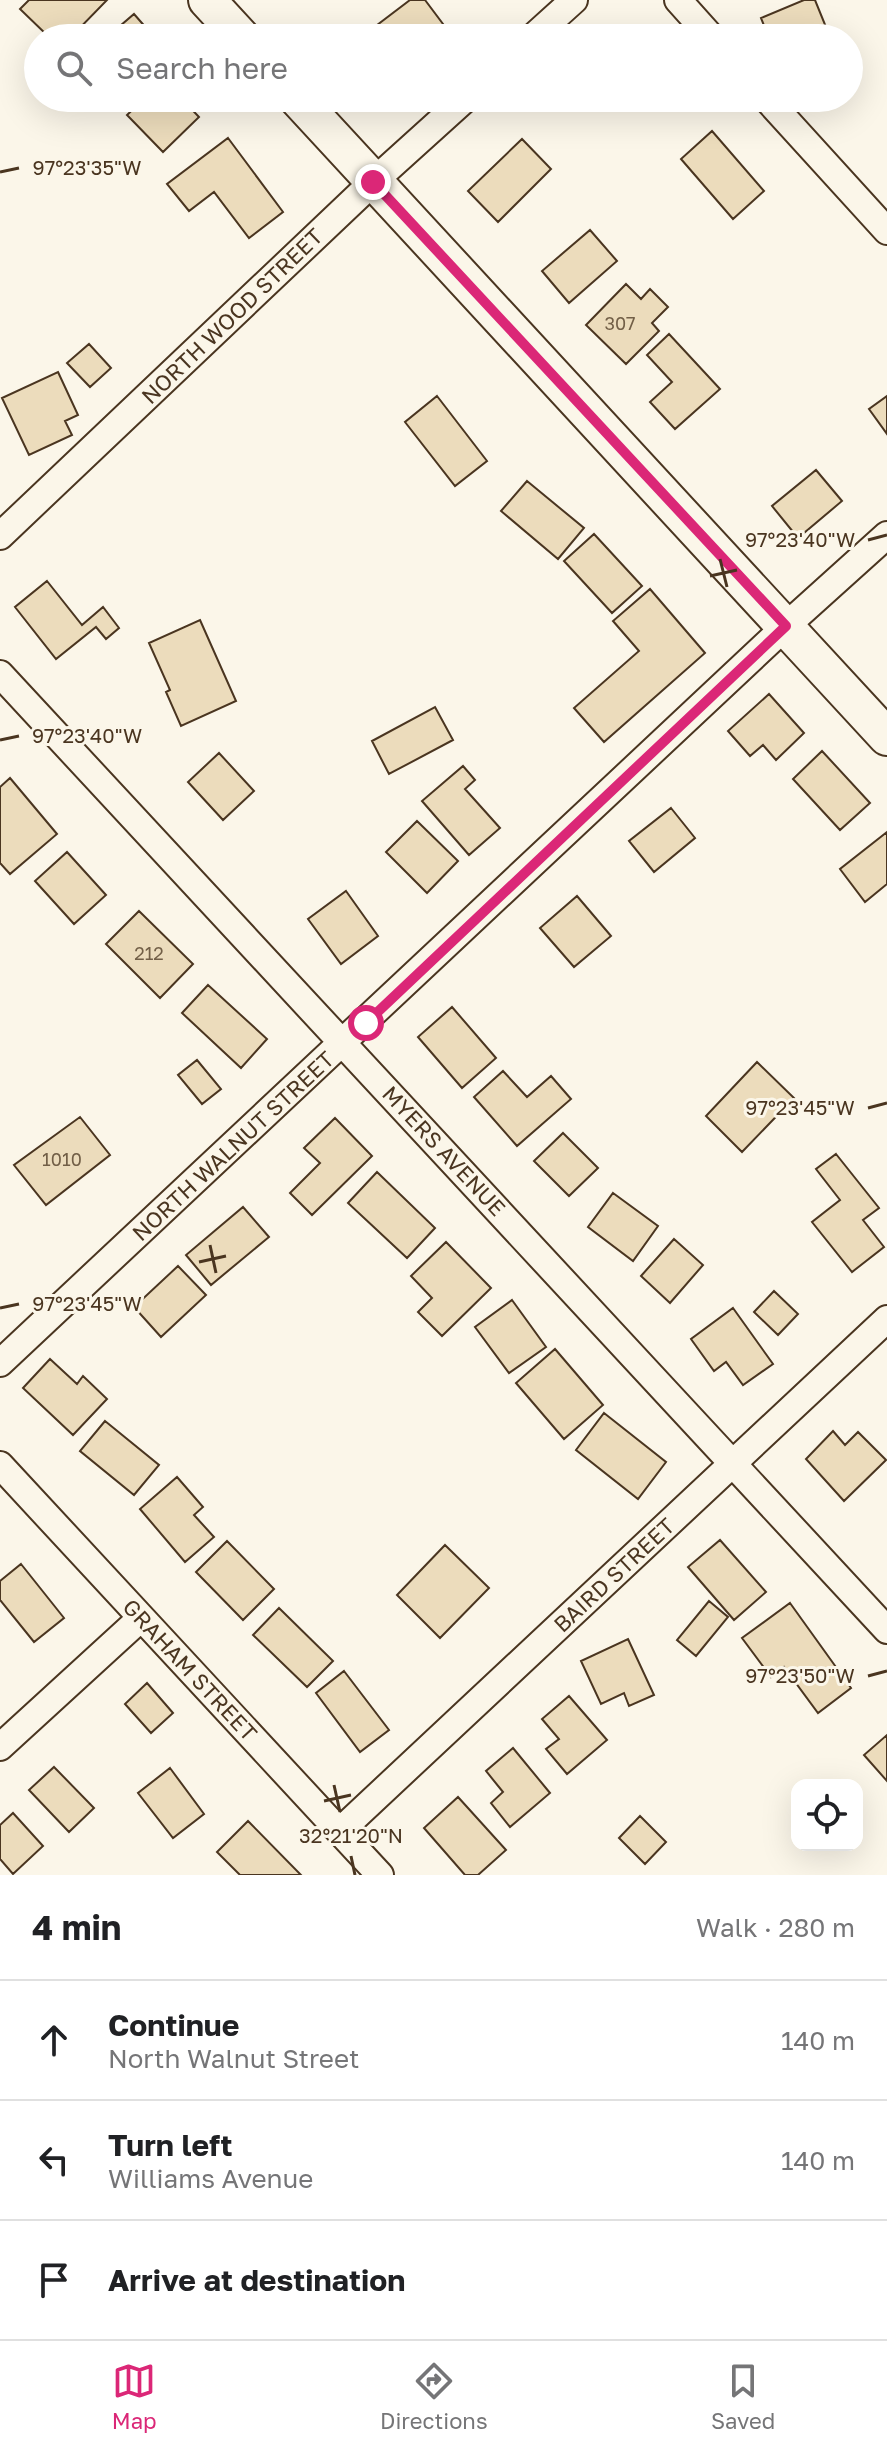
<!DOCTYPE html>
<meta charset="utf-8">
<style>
:root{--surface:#fff;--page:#f2f2f2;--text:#202124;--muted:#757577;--line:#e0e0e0;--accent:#db2777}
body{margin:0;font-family:"Golos Text",sans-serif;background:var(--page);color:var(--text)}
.controls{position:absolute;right:24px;bottom:24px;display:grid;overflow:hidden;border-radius:16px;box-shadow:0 8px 32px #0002}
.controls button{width:72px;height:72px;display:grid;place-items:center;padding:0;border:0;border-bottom:2px solid var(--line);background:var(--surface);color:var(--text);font:40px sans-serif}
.stop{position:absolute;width:24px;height:24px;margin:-18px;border:6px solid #db2777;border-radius:50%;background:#fff}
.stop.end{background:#db2777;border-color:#fff;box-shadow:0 2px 8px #0008}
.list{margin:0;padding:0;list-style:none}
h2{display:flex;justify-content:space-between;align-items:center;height:104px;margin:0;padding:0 32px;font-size:34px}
h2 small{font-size:26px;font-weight:400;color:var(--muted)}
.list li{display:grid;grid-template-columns:52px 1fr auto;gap:24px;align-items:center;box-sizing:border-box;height:120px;padding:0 32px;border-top:2px solid var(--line)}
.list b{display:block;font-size:30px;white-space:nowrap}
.list p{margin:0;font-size:26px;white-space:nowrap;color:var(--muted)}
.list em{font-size:26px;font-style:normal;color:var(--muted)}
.icon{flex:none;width:44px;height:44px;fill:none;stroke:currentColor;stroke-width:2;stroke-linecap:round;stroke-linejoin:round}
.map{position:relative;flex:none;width:887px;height:1875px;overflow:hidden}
.search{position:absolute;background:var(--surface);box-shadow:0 8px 32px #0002;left:24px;right:24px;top:24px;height:88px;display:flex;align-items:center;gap:20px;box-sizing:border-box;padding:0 28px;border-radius:44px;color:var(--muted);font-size:30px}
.sheet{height:464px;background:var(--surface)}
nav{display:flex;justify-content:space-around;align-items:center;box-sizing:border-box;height:112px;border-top:2px solid var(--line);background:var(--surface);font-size:22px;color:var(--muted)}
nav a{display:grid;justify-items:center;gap:4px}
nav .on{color:var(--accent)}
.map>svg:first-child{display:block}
</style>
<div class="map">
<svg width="887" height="1875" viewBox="0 0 887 1875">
<rect width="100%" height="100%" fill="#fbf6e9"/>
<path fill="#ecdcbc" stroke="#4a3520" stroke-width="2" d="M29 0H107L70 38H50L20 9Z
M410 0H425L452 36 449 38H360Z
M804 0H815L828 32 814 38H769L761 18Z
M134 14 155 38H106Z
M90 98H110L99 108Z
M145 98H181L199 117 163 152 127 115Z
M712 131 764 191 733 219 681 159Z
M228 138 283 212 249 238 214 192 189 211 167 184Z
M522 139 551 169 498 222 468 191Z
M590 230 617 261 569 303 542 271Z
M626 284 641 299 650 289 668 307 652 323 659 331 626 364 586 325Z
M669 334 720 389 675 429 650 402 672 382 647 355Z
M89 344 111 368 90 387 67 363Z
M58 372 78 415 65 421 72 435 29 455 2 398Z
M437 396 487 461 455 486 405 422Z
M887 396V434L869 409Z
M816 470 842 501 798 538 772 506Z
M527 481 584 528 558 559 501 511Z
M594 534 642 586 612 613 564 561Z
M47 581 82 625 103 607 119 628 106 639 96 627 56 659 15 607Z
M650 589 705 653 604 742 574 708 639 651 613 621Z
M200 620 236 701 181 726 166 692 170 690 149 643Z
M769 694 804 733 776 760 763 745 750 756 728 731Z
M435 707 453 740 389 774 372 741Z
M822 751 870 803 840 830 793 779Z
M219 753 254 791 223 820 188 782Z
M463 766 475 780 465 789 500 828 469 855 422 801Z
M10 778 57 834 10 874 0 863V787Z
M671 808 695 838 654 872 629 841Z
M417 821 458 861 427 893 386 852Z
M887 832V884L865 902 840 869Z
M67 852 106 895 74 924 35 881Z
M346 891 378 936 341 964 308 919Z
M577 896 611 936 574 967 540 928Z
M139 911 193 964 160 998 106 944Z
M208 985 267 1039 241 1068 182 1013Z
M452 1007 496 1058 462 1088 418 1037Z
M197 1060 221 1089 202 1104 178 1075Z
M757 1062 794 1098 742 1152 706 1116Z
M503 1071 527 1097 551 1076 571 1099 517 1146 474 1097Z
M80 1117 110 1155 46 1205 14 1165Z
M335 1118 372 1156 312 1215 290 1193 320 1163 304 1148Z
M563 1133 598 1168 569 1196 534 1161Z
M836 1154 879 1208 863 1220 884 1247 852 1272 812 1222 840 1200 816 1169Z
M377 1172 435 1228 407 1258 348 1203Z
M613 1193 658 1226 633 1261 588 1227Z
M243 1207 269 1237 211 1285 186 1255Z
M674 1239 703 1265 670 1303 641 1276Z
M446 1242 491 1288 442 1336 418 1312 432 1298 411 1276Z
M178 1266 206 1295 161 1337 134 1307Z
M774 1291 798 1314 778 1335 754 1312Z
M512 1300 546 1347 509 1373 475 1327Z
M733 1308 773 1364 743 1385 726 1362 714 1371 691 1339Z
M555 1349 603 1405 564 1439 516 1383Z
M50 1359 77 1384 83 1376 107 1399 73 1435 23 1388Z
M604 1413 666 1462 638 1499 576 1450Z
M105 1421 159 1465 134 1495 80 1451Z
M833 1431 845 1445 858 1432 886 1460 844 1501 806 1459Z
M177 1477 203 1507 194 1515 214 1537 185 1562 140 1509Z
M720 1540 766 1592 734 1620 688 1567Z
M227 1541 274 1589 243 1620 196 1572Z
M445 1545 489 1588 440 1638 397 1595Z
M21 1564 64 1618 34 1642 0 1600V1581Z
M709 1601 728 1617 696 1656 677 1640Z
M790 1603 851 1688 818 1713 784 1667 771 1677 742 1638Z
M279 1608 333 1661 307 1687 253 1635Z
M628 1639 654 1695 629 1706 624 1693 601 1704 581 1661Z
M344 1671 389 1730 360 1752 316 1693Z
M147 1683 173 1713 151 1733 125 1704Z
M569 1696 607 1740 567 1774 546 1749 559 1739 542 1719Z
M887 1735V1781L864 1755Z
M513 1748 550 1793 510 1827 491 1803 503 1792 486 1771Z
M54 1767 94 1808 69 1832 29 1790Z
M170 1768 204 1814 173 1838 138 1793Z
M458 1797 506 1850 478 1875H465L424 1828Z
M13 1813 43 1846 13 1874 0 1859V1825Z
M640 1816 666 1842 645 1864 619 1838Z
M248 1821 301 1875H240L217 1852Z"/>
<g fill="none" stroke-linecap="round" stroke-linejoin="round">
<g stroke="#4a3520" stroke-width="30">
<path id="street" d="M678 0 712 38
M532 38 574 0
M766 98 887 231
M0 536 373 182 466 98
M0 674 887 1630
M0 1363 786 626 887 535
M0 1465 380 1875
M0 1747 141 1618
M340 1831 887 1319"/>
</g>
<g stroke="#4a3520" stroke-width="40">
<path id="secondary" d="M207 0 242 38
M297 98 887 737"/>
</g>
<use href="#street" stroke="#fbf6e9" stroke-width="26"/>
<use href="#secondary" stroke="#fbf6e9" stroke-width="36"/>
</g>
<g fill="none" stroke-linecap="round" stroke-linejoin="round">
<path stroke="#db2777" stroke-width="10" d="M366 1023 786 626 373 182"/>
</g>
<path fill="none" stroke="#4a3520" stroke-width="3" d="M0 172 19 168M868 540 887 535M720 559 727 587M710 576 737 570M0 740 19 736M868 1108 887 1103M210 1245 216 1273M199 1262 226 1256M0 1308 19 1304M868 1676 887 1671M334 1785 340 1812M324 1801 351 1795M351 1856 355 1875"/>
<g text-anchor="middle" stroke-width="6" stroke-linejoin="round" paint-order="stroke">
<g font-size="18" fill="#725f47">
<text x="620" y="330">307</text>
<text x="149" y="960">212</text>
<text x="62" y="1166">1010</text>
</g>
<g font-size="22" fill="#4a3520" stroke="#fbf6e9">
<text transform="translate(232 316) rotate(-44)" y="8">NORTH WOOD STREET</text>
<text transform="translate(233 1146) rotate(-43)" y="8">NORTH WALNUT STREET</text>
<text transform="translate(444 1151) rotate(47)" y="8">MYERS AVENUE</text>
<text transform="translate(614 1575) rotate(-43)" y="8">BAIRD STREET</text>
<text transform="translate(190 1670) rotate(47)" y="8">GRAHAM STREET</text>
</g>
</g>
<g font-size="20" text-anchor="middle" fill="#4a3520" stroke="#fbf6e9" stroke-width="6" stroke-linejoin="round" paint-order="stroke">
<text x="87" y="175">97°23'35"W</text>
<text x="800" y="547">97°23'40"W</text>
<text x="87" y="743">97°23'40"W</text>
<text x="800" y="1115">97°23'45"W</text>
<text x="87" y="1311">97°23'45"W</text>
<text x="800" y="1683">97°23'50"W</text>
<text x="351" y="1843">32°21'20"N</text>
</g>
</svg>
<div class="controls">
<button><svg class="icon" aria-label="locate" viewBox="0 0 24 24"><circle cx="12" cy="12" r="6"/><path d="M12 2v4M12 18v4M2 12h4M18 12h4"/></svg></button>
</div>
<div class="stop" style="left:366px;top:1023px"></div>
<div class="stop end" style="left:373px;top:182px"></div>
<div class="search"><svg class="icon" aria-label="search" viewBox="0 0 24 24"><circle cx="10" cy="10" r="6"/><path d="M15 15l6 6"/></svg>Search here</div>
</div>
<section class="sheet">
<h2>4 min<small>Walk · 280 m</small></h2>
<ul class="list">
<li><svg class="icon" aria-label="ahead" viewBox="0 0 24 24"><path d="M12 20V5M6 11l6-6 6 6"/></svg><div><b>Continue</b><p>North Walnut Street</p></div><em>140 m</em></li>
<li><svg class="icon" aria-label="left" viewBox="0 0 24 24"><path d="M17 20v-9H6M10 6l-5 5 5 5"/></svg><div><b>Turn left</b><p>Williams Avenue</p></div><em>140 m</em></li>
<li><svg class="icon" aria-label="arrive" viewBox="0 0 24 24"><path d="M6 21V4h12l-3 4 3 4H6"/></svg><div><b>Arrive at destination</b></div></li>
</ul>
</section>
<nav>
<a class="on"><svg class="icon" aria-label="map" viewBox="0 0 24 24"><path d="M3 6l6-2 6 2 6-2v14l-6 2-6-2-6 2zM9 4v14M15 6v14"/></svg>Map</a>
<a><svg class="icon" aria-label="directions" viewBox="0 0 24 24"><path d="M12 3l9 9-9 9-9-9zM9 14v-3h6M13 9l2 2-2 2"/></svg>Directions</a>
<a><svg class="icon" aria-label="saved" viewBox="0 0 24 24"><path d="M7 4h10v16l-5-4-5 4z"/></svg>Saved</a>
</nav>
